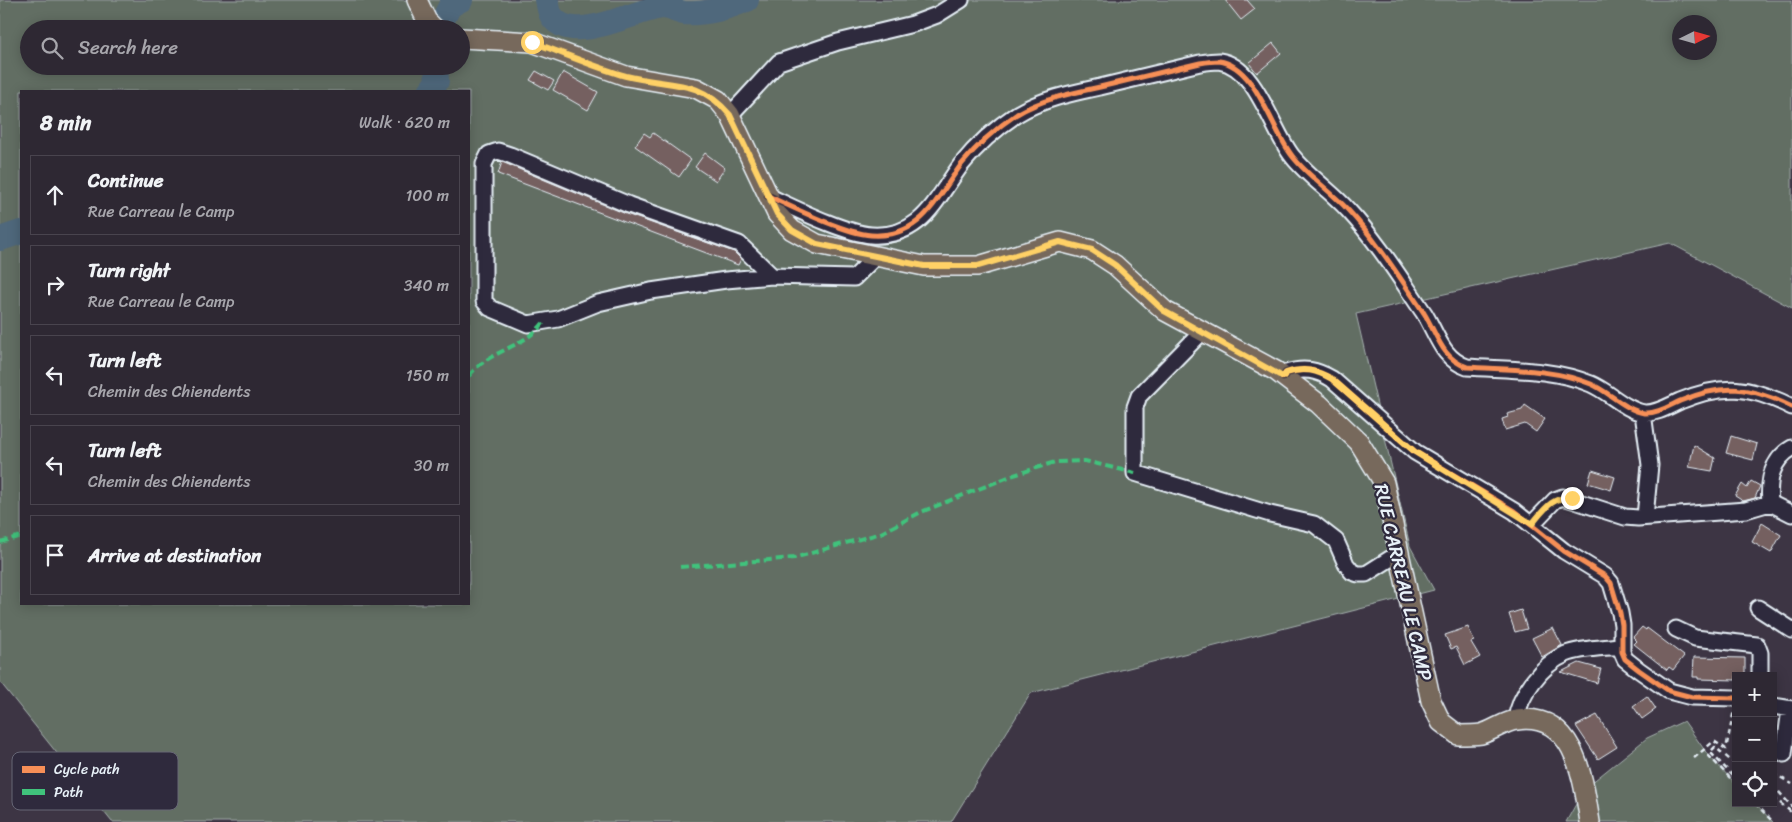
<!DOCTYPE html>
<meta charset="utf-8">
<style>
:root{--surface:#2e2833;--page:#36303b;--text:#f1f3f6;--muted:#a7a6ac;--line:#49444e}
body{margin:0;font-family:Sriracha,sans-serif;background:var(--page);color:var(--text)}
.controls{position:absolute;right:15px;bottom:15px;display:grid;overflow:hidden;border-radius:0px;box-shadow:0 2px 12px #0003}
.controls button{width:45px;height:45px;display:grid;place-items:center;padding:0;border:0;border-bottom:1px solid var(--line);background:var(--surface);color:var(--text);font:25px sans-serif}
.compass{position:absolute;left:1672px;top:15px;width:45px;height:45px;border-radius:50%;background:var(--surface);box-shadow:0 2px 12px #0003;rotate:85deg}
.stop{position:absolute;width:15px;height:15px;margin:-11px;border:4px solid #ffd166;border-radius:50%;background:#fff}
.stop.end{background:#ffd166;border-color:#fff;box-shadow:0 1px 5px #0008}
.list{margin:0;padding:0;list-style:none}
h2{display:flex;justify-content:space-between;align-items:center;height:65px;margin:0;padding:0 20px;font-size:21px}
h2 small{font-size:16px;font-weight:400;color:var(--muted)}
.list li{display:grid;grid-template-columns:32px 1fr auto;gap:15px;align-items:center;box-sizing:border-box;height:80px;margin:0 10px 10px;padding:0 10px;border:1px solid var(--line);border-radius:0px}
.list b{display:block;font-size:19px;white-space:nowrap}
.list p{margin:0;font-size:16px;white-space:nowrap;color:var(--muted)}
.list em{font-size:16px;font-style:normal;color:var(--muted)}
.icon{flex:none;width:28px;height:28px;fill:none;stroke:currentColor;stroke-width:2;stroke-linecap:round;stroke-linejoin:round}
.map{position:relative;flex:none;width:1792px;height:822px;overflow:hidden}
.search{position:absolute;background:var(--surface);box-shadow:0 2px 12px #0003;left:20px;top:20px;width:450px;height:55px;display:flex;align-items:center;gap:12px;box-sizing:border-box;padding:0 18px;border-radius:28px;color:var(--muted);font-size:19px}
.panel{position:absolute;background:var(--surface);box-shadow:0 2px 12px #0003;left:20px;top:90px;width:450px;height:515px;border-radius:0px}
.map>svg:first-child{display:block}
</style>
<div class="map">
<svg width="1792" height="822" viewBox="0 0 1792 822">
<rect width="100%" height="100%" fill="#3d3544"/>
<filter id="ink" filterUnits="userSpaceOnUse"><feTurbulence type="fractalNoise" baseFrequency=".02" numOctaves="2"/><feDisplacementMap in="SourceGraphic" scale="10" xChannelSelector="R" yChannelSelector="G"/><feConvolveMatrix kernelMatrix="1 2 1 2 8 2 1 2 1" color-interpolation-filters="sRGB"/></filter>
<g filter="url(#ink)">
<path fill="#626e64" stroke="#a5b0ae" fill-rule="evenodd" d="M0 0H1792V308L1670 243 1356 314 1410 546 1434 590 1031 693 951 822H112L0 682ZM1680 22H1710V52H1680ZM29 29H461V66H29ZM21 91H469V604H21Z
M1684 721 1708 755 1736 784V803H1755L1773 822H1566L1585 788 1647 738Z"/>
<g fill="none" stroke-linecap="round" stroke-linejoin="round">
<path stroke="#50677b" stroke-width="24" d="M546 0C549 4 548 10 551 15 570 48 637 9 662 7 670 7 677 12 684 13 706 15 728 8 747 0
M438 29 450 6 461 0
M430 91 437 81 436 66
M0 239 21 232"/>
</g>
<path fill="#746061" stroke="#e8f1f8" d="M1225 0H1247L1255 9 1241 20Z
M1273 43 1281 53 1257 73 1249 63Z
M536 71 554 81 548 90 530 80Z
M563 72 598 92 588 110 553 90Z
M644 133 650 137 653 133 691 160 679 177 635 146Z
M705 153 725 168 716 181 695 167Z
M502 162 626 214 734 252 741 259 738 265 498 174Z
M1525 405 1545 419 1536 432 1525 424 1505 430 1502 419 1508 417 1507 414 1522 410Z
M1731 436 1757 444 1753 460 1726 453Z
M1694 445 1715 458 1712 471 1689 467Z
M1592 470 1615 477 1611 490 1588 483Z
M1751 481 1760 486 1755 498 1743 501 1735 496 1742 484 1747 488Z
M1762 523 1781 535 1771 553 1752 542Z
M1521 610 1527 629 1515 632 1509 614Z
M1468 627 1474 641 1471 642 1480 657 1465 665 1456 647 1451 649 1445 635Z
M1642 627 1646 630 1647 628 1684 656 1673 670 1669 667 1667 670 1634 644 1637 641 1633 637Z
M1553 628 1562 645 1542 657 1532 638Z
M1694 657 1745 658V676H1736V680L1698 679V677H1693Z
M1579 663 1601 669 1597 683 1561 672Z
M1647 696 1656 709 1642 719 1633 706Z
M1597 715 1617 747 1598 759 1576 726Z"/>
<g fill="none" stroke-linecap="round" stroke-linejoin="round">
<g stroke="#e8f1f8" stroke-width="19">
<path id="minor" d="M730 115 779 62 838 42 913 24 937 15 961 0
M768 196C794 208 844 233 871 235 922 238 935 200 961 165 977 145 996 128 1017 114 1042 99 1072 93 1100 87 1133 79 1167 71 1200 63 1206 62 1213 61 1219 61 1257 66 1272 132 1293 157 1309 177 1331 191 1348 210 1377 241 1400 278 1424 313 1437 334 1442 359 1467 367 1508 370 1552 368 1591 384 1608 391 1625 410 1644 413 1656 414 1669 406 1680 401 1724 383 1750 386 1792 407
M772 276 739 244 629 205 510 155 498 151 489 154 484 164V301L490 308 528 324 558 319 598 303 651 291 726 280 772 276 854 278 876 256
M1202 332 1139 396 1135 407V473L1270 514 1314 524 1336 541 1346 564 1352 572 1358 574H1366L1399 553
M1283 377 1286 373C1304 367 1317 370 1332 379L1415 452 1514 511 1564 551 1605 576 1611 583 1620 613 1622 625V652L1625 659 1639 670 1669 691 1692 697 1736 698
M1643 413 1650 465 1645 517
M1792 448C1771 460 1768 481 1770 503L1792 514
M1532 524 1555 500 1563 497 1625 517 1638 518 1746 510 1770 503
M1758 608 1792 630
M1676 629 1695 638 1757 645 1760 653V676
M1773 706 1792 709
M1516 720C1519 695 1542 664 1566 654 1581 648 1604 648 1620 646
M1784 754 1790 709"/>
</g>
<g stroke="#e8f1f8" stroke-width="22">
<path id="major" d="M417 0 427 21 435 29
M461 38 532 42 626 76 696 88 718 100 730 115 777 214 792 230 817 244 924 266H978L1060 242 1092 250 1115 265 1165 311 1276 371 1319 404 1359 442 1384 483 1431 701 1441 722 1458 735C1465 735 1474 735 1481 734 1493 731 1505 721 1517 720 1576 712 1583 780 1590 822"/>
</g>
<path stroke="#e8f1f8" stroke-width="2.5" stroke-dasharray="5 4" stroke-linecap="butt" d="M1708 755 1736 784
M1694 758 1714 741 1726 749 1734 710
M1736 765 1715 747 1710 752 1736 779
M1773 773 1792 784
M1773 785 1792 807
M1773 797 1790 811 1792 809
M1755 803 1773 822"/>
<use href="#minor" stroke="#2f2a3d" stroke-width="15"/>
<use href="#major" stroke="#77695c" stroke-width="19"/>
<path stroke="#40c37c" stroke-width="4" stroke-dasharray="8 4" stroke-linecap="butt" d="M469 376C488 350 525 348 544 322
M0 542 21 536
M680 567 794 558 881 533 921 512 1011 476 1055 462 1085 461 1135 473"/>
<g stroke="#2f2a3d" stroke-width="8">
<path id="cycleway" d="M768 196C794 208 844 233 871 235 922 238 935 200 961 165 977 145 996 128 1017 114 1042 99 1072 93 1100 87 1133 79 1167 71 1200 63 1206 62 1213 61 1219 61 1257 66 1272 132 1293 157 1309 177 1331 191 1348 210 1377 241 1400 278 1424 313 1437 334 1442 359 1467 367 1508 370 1552 368 1591 384 1608 391 1625 410 1644 413 1656 414 1669 406 1680 401 1724 383 1750 386 1792 407
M1283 377 1286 373C1304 367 1317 370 1332 379L1415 452 1514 511 1564 551 1605 576 1611 583 1620 613 1622 625V652L1625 659 1639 670 1669 691 1692 697 1736 698"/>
</g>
<use href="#cycleway" stroke="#f78f57" stroke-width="5"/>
</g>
</g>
<g fill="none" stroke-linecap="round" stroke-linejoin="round" filter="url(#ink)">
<path stroke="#ffd166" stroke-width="6" d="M532 42C563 53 594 67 626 76 669 87 698 77 730 115L777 214 792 230 817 244 924 266H978L1060 242 1092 250 1115 265 1164 311 1283 377 1286 373C1304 367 1316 370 1332 379L1415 452 1532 524C1543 511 1553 495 1572 498"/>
</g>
<g text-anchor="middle" stroke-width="4.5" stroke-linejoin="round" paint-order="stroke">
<g font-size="19" fill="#e8f1f8" stroke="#2f2a3d">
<text transform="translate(1404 582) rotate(77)" y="7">RUE CARREAU LE CAMP</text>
</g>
</g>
<rect x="12" y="752" width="166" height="58" rx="8" fill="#2f2a3d" stroke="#666675" stroke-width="1"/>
<rect x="22" y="766" width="23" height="7" fill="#f78f57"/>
<rect x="22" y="789" width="23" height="6" fill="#40c37c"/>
<g font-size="14" fill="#e8f1f8">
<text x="54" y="774">Cycle path</text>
<text x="54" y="797">Path</text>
</g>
</svg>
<div class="controls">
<button>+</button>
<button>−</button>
<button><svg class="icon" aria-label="locate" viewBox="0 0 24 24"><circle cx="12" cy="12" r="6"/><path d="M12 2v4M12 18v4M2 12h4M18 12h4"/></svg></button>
</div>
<svg class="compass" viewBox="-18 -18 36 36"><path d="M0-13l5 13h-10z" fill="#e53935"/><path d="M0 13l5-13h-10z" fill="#a7a6ac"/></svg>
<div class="stop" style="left:532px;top:42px"></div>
<div class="stop end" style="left:1572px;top:498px"></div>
<div class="search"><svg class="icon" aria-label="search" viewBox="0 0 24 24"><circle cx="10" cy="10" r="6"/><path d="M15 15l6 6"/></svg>Search here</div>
<section class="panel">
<h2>8 min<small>Walk · 620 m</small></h2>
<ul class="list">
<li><svg class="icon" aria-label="ahead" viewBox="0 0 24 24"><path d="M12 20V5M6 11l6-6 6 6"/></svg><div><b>Continue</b><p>Rue Carreau le Camp</p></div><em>100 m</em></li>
<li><svg class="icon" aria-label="right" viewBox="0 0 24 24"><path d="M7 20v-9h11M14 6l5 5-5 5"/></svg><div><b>Turn right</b><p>Rue Carreau le Camp</p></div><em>340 m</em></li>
<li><svg class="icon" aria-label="left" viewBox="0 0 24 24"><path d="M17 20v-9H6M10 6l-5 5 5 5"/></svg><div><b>Turn left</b><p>Chemin des Chiendents</p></div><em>150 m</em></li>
<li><svg class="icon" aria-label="left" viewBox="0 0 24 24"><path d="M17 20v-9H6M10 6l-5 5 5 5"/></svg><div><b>Turn left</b><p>Chemin des Chiendents</p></div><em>30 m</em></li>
<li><svg class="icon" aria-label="arrive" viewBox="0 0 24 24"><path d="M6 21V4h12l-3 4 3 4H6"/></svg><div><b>Arrive at destination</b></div></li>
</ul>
</section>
</div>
